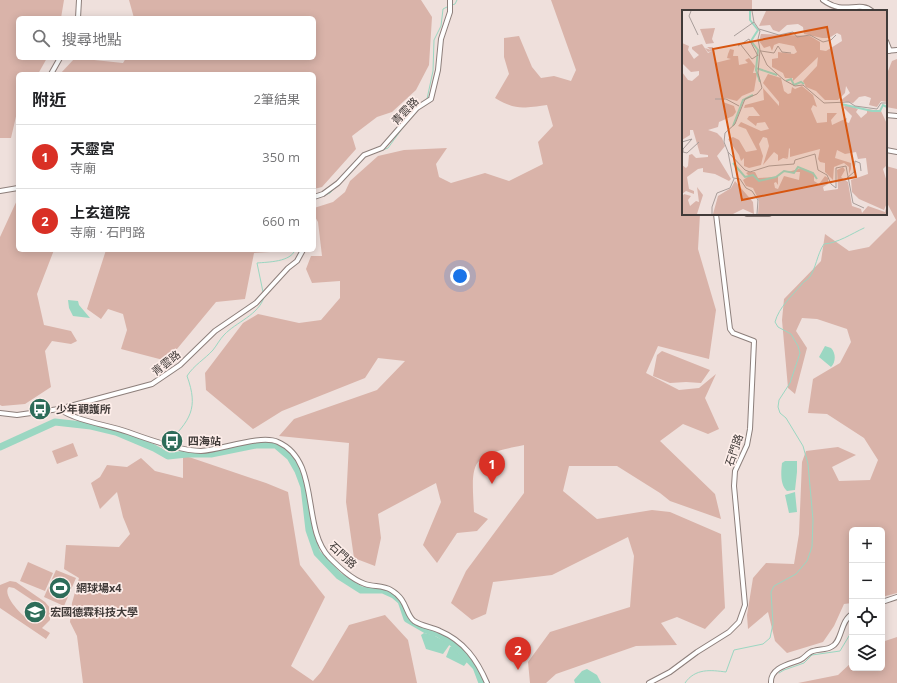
<!DOCTYPE html>
<html lang="zh-TW">
<meta charset="utf-8">
<style>
:root{--surface:#fff;--page:#f2f2f2;--text:#202124;--muted:#757577;--line:#e0e0e0;--accent:#d93025}
body{margin:0;font-family:"Open Sans","Noto Sans TC",sans-serif;background:var(--page);color:var(--text)}
.controls{position:absolute;right:12px;bottom:12px;display:grid;overflow:hidden;border-radius:6px;box-shadow:0 2px 10px #0003}
.controls button{width:36px;height:36px;display:grid;place-items:center;padding:0;border:0;border-bottom:1px solid var(--line);background:var(--surface);color:var(--text);font:20px sans-serif}
.you{position:absolute;left:460px;top:276px;width:14px;height:14px;margin:-10px;border:3px solid #fff;border-radius:50%;background:#1a73e8;box-shadow:0 0 0 6px #1a73e833}
.badge{display:grid;place-items:center;width:26px;height:26px;border-radius:50%;background:var(--accent);color:#fff;font-size:13px;font-weight:700}
.pin{position:absolute;translate:-50% -33px;filter:drop-shadow(0 1px 2px #0008)}
.pin::after{content:'';position:absolute;top:21px;width:14px;height:12px;background:inherit;clip-path:polygon(0 0,100% 0,50% 100%)}
.list{margin:0;padding:0;list-style:none}
h2{display:flex;justify-content:space-between;align-items:center;height:52px;margin:0;padding:0 16px;font-size:17px}
h2 small{font-size:13px;font-weight:400;color:var(--muted)}
.list li{display:grid;grid-template-columns:26px 1fr auto;gap:12px;align-items:center;box-sizing:border-box;height:64px;padding:0 16px;border-top:1px solid var(--line)}
.list b{display:block;font-size:15px;white-space:nowrap}
.list p{margin:0;font-size:13px;white-space:nowrap;color:var(--muted)}
.list em{font-size:13px;font-style:normal;color:var(--muted)}
.icon{flex:none;width:22px;height:22px;fill:none;stroke:currentColor;stroke-width:2;stroke-linecap:round;stroke-linejoin:round}
.map{position:relative;flex:none;width:897px;height:683px;overflow:hidden}
.search{position:absolute;background:var(--surface);box-shadow:0 2px 10px #0003;left:16px;top:16px;width:300px;height:44px;display:flex;align-items:center;gap:10px;box-sizing:border-box;padding:0 14px;border-radius:6px;color:var(--muted);font-size:15px}
.panel{position:absolute;background:var(--surface);box-shadow:0 2px 10px #0003;left:16px;top:72px;width:300px;height:180px;border-radius:6px}
.map>svg:first-child{display:block}
</style>
<div class="map">
<svg width="897" height="683" viewBox="0 0 897 683">
<rect width="100%" height="100%" fill="#efe0dc"/>
<path fill="#d9b3a9" fill-rule="evenodd" d="M0 0H64L61 18H18V58H47L38 74H18V108L11 138H0Z
M129 0H421L432 17 429 65 416 90 392 112 377 117 352 136 356 149 322 187 314 189V74H60L75 58 123 63 126 58H314V18H134Z
M551 0H752V11H683V214H700L698 249 716 310 709 359 658 346 646 373 679 390 699 388 716 374 705 398 719 429 708 434 683 424 660 441 715 494 721 519 670 501 660 493 617 466H569L563 491 597 519 652 510 670 512 721 534 725 608 705 629 677 617 661 623 677 645 636 646 556 674 546 683H530L528 662 550 632 630 607 634 556 628 537 552 575 493 582 486 614 472 620 451 603 466 571 524 493V445C470 456 471 459 474 512L488 519 477 531 457 533 437 563 423 545 441 502 436 483 378 514 381 538 375 566 354 558 346 502 349 443 279 436 294 419 377 390 405 361 378 358 365 378 282 411 253 429 206 390 205 373 243 323 258 314 299 323 321 320 340 298V281L312 283 306 269 311 256H322L318 222 314 215V208L333 202 345 192 350 181 378 156 404 150 447 148 436 164 439 177 451 183 485 173 509 181 543 164 538 142 553 126 547 105C523 108 517 111 495 98L509 74 504 57V38L519 36 532 67 541 78 554 76 571 81 576 70Z
M897 59V109L886 107V76L892 61Z
M886 166 897 169V593L882 597V530H852V603L844 604 834 626 823 642 787 653 775 641 768 612 748 629 747 615 753 578 766 563 794 564 799 534 802 462 806 451 838 447 856 455 832 467 839 481 870 480 878 460 864 438 827 414 808 413 813 379 840 363 851 342 847 329 817 319 802 318 796 331 807 348 795 394 788 388 782 320 784 299 821 261 825 234 849 251 869 247 896 220 886 201Z
M18 198V250H54L37 294 44 325 71 331 77 341 71 344 52 341 45 351 51 387 25 404 2 406 0 405V237Z
M106 250H268L270 252 254 253 245 299 216 302 167 361 121 349 127 330 123 314 108 309 101 319 87 309Z
M662 351 710 370 701 383 686 382 670 383 653 376 657 355Z
M73 443 78 456 57 464 52 451Z
M183 455 266 483 288 492 300 565 325 597 291 666 313 681 321 672 349 625 385 615 408 640 417 683H83L77 636 70 622 72 603 79 578 64 569 66 545 119 547 130 534 123 517 117 492 100 509 91 483 100 477 107 465 127 467 141 458 155 471 183 478Z
M28 562 53 573 45 591 20 581Z
M56 570 76 578 64 606 44 597Z
M10 581 16 582 45 602 50 608V620L42 628 50 633 46 639 0 608V585ZM9 587 14 588 41 606 45 613C44 618 42 622 38 623 29 625 0 595 9 587Z
M897 637V683H798L838 675 852 662V668H882V642Z"/>
<path fill="#9bd7c2" d="M68 300 78 301 79 305 90 318 73 316 69 308Z
M825 346 831 348C836 353 836 362 831 367L819 357Z
M785 461H797V472L795 490 787 491C780 485 781 472 782 463Z
M795 492 797 512 789 513 785 495Z
M424 633 433 635 450 644 443 654 426 649 421 635Z
M452 646 467 662 464 666 446 657 450 647Z
M587 669 597 675 601 683H575L574 680 582 671Z"/>
<g fill="none" stroke-linecap="round" stroke-linejoin="round">
<path stroke="#9bd7c2" stroke-width="1" d="M452 5 455 4 457 0
M427 99 433 71 434 40 441 26 443 9 449 6
M342 182 366 156 388 148 404 126
M325 195 330 193 338 185
M263 292 257 263C268 262 291 262 295 250
M167 444C190 420 199 409 187 376 194 365 205 359 213 350 217 345 220 339 224 335 236 322 259 315 264 297
M159 451 164 446
M779 673 784 670 804 663 812 655 840 651 852 631
M685 683C695 668 711 670 726 672L734 650 763 644 770 638 773 624 771 592 774 586 796 574 807 561 812 547 813 520 808 464 803 446 786 418 780 413 778 407 779 400 790 383 800 353 798 346 791 334 778 327 775 322C779 307 792 296 802 284 803 282 807 280 809 278 816 269 817 254 824 244 838 243 851 234 864 228"/>
<path stroke="#9bd7c2" stroke-width="7" d="M0 447 55 422 91 426 116 432 154 448 168 456 187 454H211L256 445H276L290 457 298 471 304 487 309 530 317 553 339 576 361 590H383L394 595 401 601 407 619 426 630 439 634 454 644 476 667 482 683"/>
<g stroke="#8d7f7b" stroke-width="6">
<path id="minor" d="M823 0C844 16 859 0 872 11
M78 18 79 0
M886 41 890 51
M886 51 897 50
M51 74 60 58
M886 115 897 116
M886 150 897 152
M0 191 18 188
M314 197 323 194 338 183 364 155 382 148 417 108 431 99 438 70 441 39 450 12V0
M747 214H769
M59 409C79 422 105 424 128 432 147 439 181 451 201 451 221 450 261 434 278 442 321 461 301 527 329 557 339 567 351 579 365 584 374 587 383 585 391 590 408 600 405 614 414 621 421 626 432 627 440 631 464 641 477 660 487 683
M0 413 17 415 59 409 152 384 180 365 215 331 256 303 288 268 297 261 303 250
M882 602 897 597
M649 683 670 672 697 652 729 632 739 622 745 605 734 486 735 471 747 445 750 429 754 341 733 333 730 329 716 214
M771 683C770 667 790 664 800 660 805 658 808 652 813 651 819 649 826 650 831 647 842 643 840 621 852 614"/>
</g>
<use href="#minor" stroke="#fff" stroke-width="4"/>
</g>
<defs>
<g id="bus-disc" transform="scale(1.15)"><circle r="9.5" fill="#2d6c59" stroke="#fdede9"/><path d="M-5-6H5V4H4V6H2V4H-2V6H-4V4H-5ZM-3.5-4V0h7V-4ZM-3.5 1.2v1.5H-2V1.2ZM2 1.2v1.5H3.5V1.2Z" fill="#fff"/></g>
<g id="stadium-disc" transform="scale(1.15)"><circle r="9.5" fill="#2d6c59" stroke="#fdede9"/><path d="M0-5a6.5 5 0 1 0 0 10a6.5 5 0 1 0 0-10ZM-3.5-1.8h7v3.6h-7Z" fill="#fff"/></g>
<g id="university-disc" transform="scale(1.15)"><circle r="9.5" fill="#2d6c59" stroke="#fdede9"/><path d="M0-5L7-2L0 1L-7-2ZM-4 1L0 2.5L4 1V4Q0 6-4 4Z" fill="#fff"/></g>
</defs>
<g fill-rule="evenodd">
<use href="#bus-disc" x="40" y="409"/>
<use href="#bus-disc" x="172" y="441"/>
<use href="#stadium-disc" x="60" y="588"/>
<use href="#university-disc" x="35" y="612"/>
</g>
<g text-anchor="middle" stroke-width="3.5" stroke-linejoin="round" paint-order="stroke">
<g font-size="11" fill="#413b39" stroke="#fdede9">
<text transform="translate(405 111) rotate(-46)" y="4">青雲路</text>
<text transform="translate(166 363) rotate(-38)" y="4">青雲路</text>
<text transform="translate(734 450) rotate(-71)" y="4">石門路</text>
<text transform="translate(343 555) rotate(43)" y="4">石門路</text>
</g>
<g font-size="11" font-weight="bold" fill="#413b39" stroke="#fdede9" text-anchor="start">
<text x="56" y="413">少年觀護所</text>
<text x="188" y="445">四海站</text>
<text x="76" y="592">網球場x4</text>
<text x="50" y="616">宏國德霖科技大學</text>
</g>
</g>
<g transform="translate(682 10)">
<rect width="205" height="205" fill="#efe0dc"/>
<path d="M84 1H205V92L199 91 195 97 187 95 189 88 183 86 177 87 171 93 158 91 168 83 164 76 163 83 156 90H143L134 81 124 77 121 71 135 56 136 47 111 71V68H103L101 63 90 57V49L96 48V42L112 44 115 42 112 36 97 33 92 35 90 41 88 36 82 38 77 31 79 24 128 26 138 32V40L144 41 160 31 159 25 155 23 147 28H140L122 24 121 17 116 14 105 15 97 22 91 20 88 15 77 16ZM33 18 30 29 32 33 24 34 18 19ZM0 33 7 36 6 40 12 49 17 45 10 39V37L20 34 26 43 30 41 26 42 23 38 29 40 25 37H31L33 53 49 49 45 48 46 44 48 39 52 40 51 46H56L57 55 66 53 63 50 67 48 73 56 71 63H75L72 81 60 86 55 91 43 88 41 92 52 96 54 102 51 106 37 112 36 117 26 120 35 123 40 128 43 136 35 146 49 169 47 171 33 164 21 162V158L16 159 5 167 7 179 12 181V184L4 181 0 184V155L4 158 6 156 7 145 10 144 14 148 26 147V145L18 144 11 120H8V125L0 130V62L6 70 10 71 17 65V61L9 62 0 53ZM86 64 99 68 102 81 106 84 109 83 110 77 113 79 120 76 131 85 135 97 131 95 129 99 135 113 145 112V103H155L149 110 150 115 165 108 164 112 167 113 170 106 162 98 163 94 176 99 174 102 179 108 185 103V99L199 101 205 114V155L201 159 205 172V193L202 200 177 189 170 182 169 170 186 164 184 148 176 149 174 142 163 144 155 140 153 148 169 153V159L167 164V157L162 153 152 157 151 170 143 162V153L138 152 136 149 138 139 108 147V139L107 138 106 148 104 147 106 149 101 148 96 151V145L92 142 81 155 87 136 85 128 81 127 77 134 81 146 79 155 67 158 62 156V148L59 151 57 145 46 129 51 127 57 130 64 142 75 140 64 119 56 116 59 112 79 121 87 119 83 112 75 113 74 116 65 109 67 106H78L71 97 62 98 63 95 82 90 81 78 97 96V92L81 73ZM161 157 163 160 159 167 166 172 170 196 179 199 180 203 186 196 203 202 205 195V204H76L77 191 71 178 64 176 61 170 67 166 64 163 66 162H73L76 168 96 167V175L94 172 92 173 93 178 96 179 102 166 117 170 118 162H106L120 158 132 163V171L137 174 143 166 146 168V174L141 177 142 181 156 179 155 160ZM53 171 71 192 72 204 61 199 51 204H31L36 186 49 178ZM15 177 21 185 15 204H0V187L2 184 9 186 6 190 8 196 14 191 17 192Z" fill="#d9b3a9"/>
<path fill="none" stroke="#9bd7c2" stroke-width="2" d="M68 1V10L76 20 69 31 76 40 74 60 78 72M74 58 95 65M104 71 109 69 112 75 119 72 122 74M159 94 190 101H198L201 95 205 97M51 116 61 90 71 85M51 153 63 167 71 165 77 171 94 167 102 161 112 163 116 157 131 163 135 169"/>
<path fill="none" stroke="#a99e9b" stroke-width="1" d="M9 1 7 6 16 25M70 1 72 12 78 21 76 29 78 40 85 55 102 70 113 76 121 75 142 93 167 92 173 96 195 99 199 93H205M77 19 97 25 111 22 115 27 128 25 141 32 149 30 154 25M52 26 72 12M59 35 70 49 76 45M56 36 67 29 76 46M78 40 76 63 80 78 75 84 63 89 53 114 43 123 42 132 46 142 63 160 68 162 87 156 112 154 113 150 133 144 136 160 145 165 149 174 154 178V158L164 156 171 193 182 198M79 41 92 43 96 36 100 42 109 43M33 89H44L57 96M0 132 10 129 1 139V142L5 143 17 132M46 142 51 168 58 169 64 178 70 181 76 190 75 204M165 168 172 162 173 151 178 153 179 161M30 204V197L35 183 48 178 52 169"/>
<path fill="#d75610" fill-opacity="0.15" stroke="#d75610" stroke-width="2" d="M145 17 174 167 60 190 31 39Z"/>
<rect width="205" height="205" fill="none" stroke="#413b39" stroke-width="2"/>
</g>
</svg>
<div class="controls">
<button>+</button>
<button>−</button>
<button><svg class="icon" aria-label="locate" viewBox="0 0 24 24"><circle cx="12" cy="12" r="6"/><path d="M12 2v4M12 18v4M2 12h4M18 12h4"/></svg></button>
<button><svg class="icon" aria-label="layers" viewBox="0 0 24 24"><path d="M12 4l9 5-9 5-9-5zM3 14l9 5 9-5"/></svg></button>
</div>
<div class="you"></div>
<div class="pin badge" style="left:492px;top:484px">1</div>
<div class="pin badge" style="left:518px;top:670px">2</div>
<div class="search"><svg class="icon" aria-label="search" viewBox="0 0 24 24"><circle cx="10" cy="10" r="6"/><path d="M15 15l6 6"/></svg>搜尋地點</div>
<section class="panel">
<h2>附近<small>2筆結果</small></h2>
<ul class="list">
<li><span class="badge">1</span><div><b>天靈宮</b><p>寺廟</p></div><em>350 m</em></li>
<li><span class="badge">2</span><div><b>上玄道院</b><p>寺廟 · 石門路</p></div><em>660 m</em></li>
</ul>
</section>
</div>
